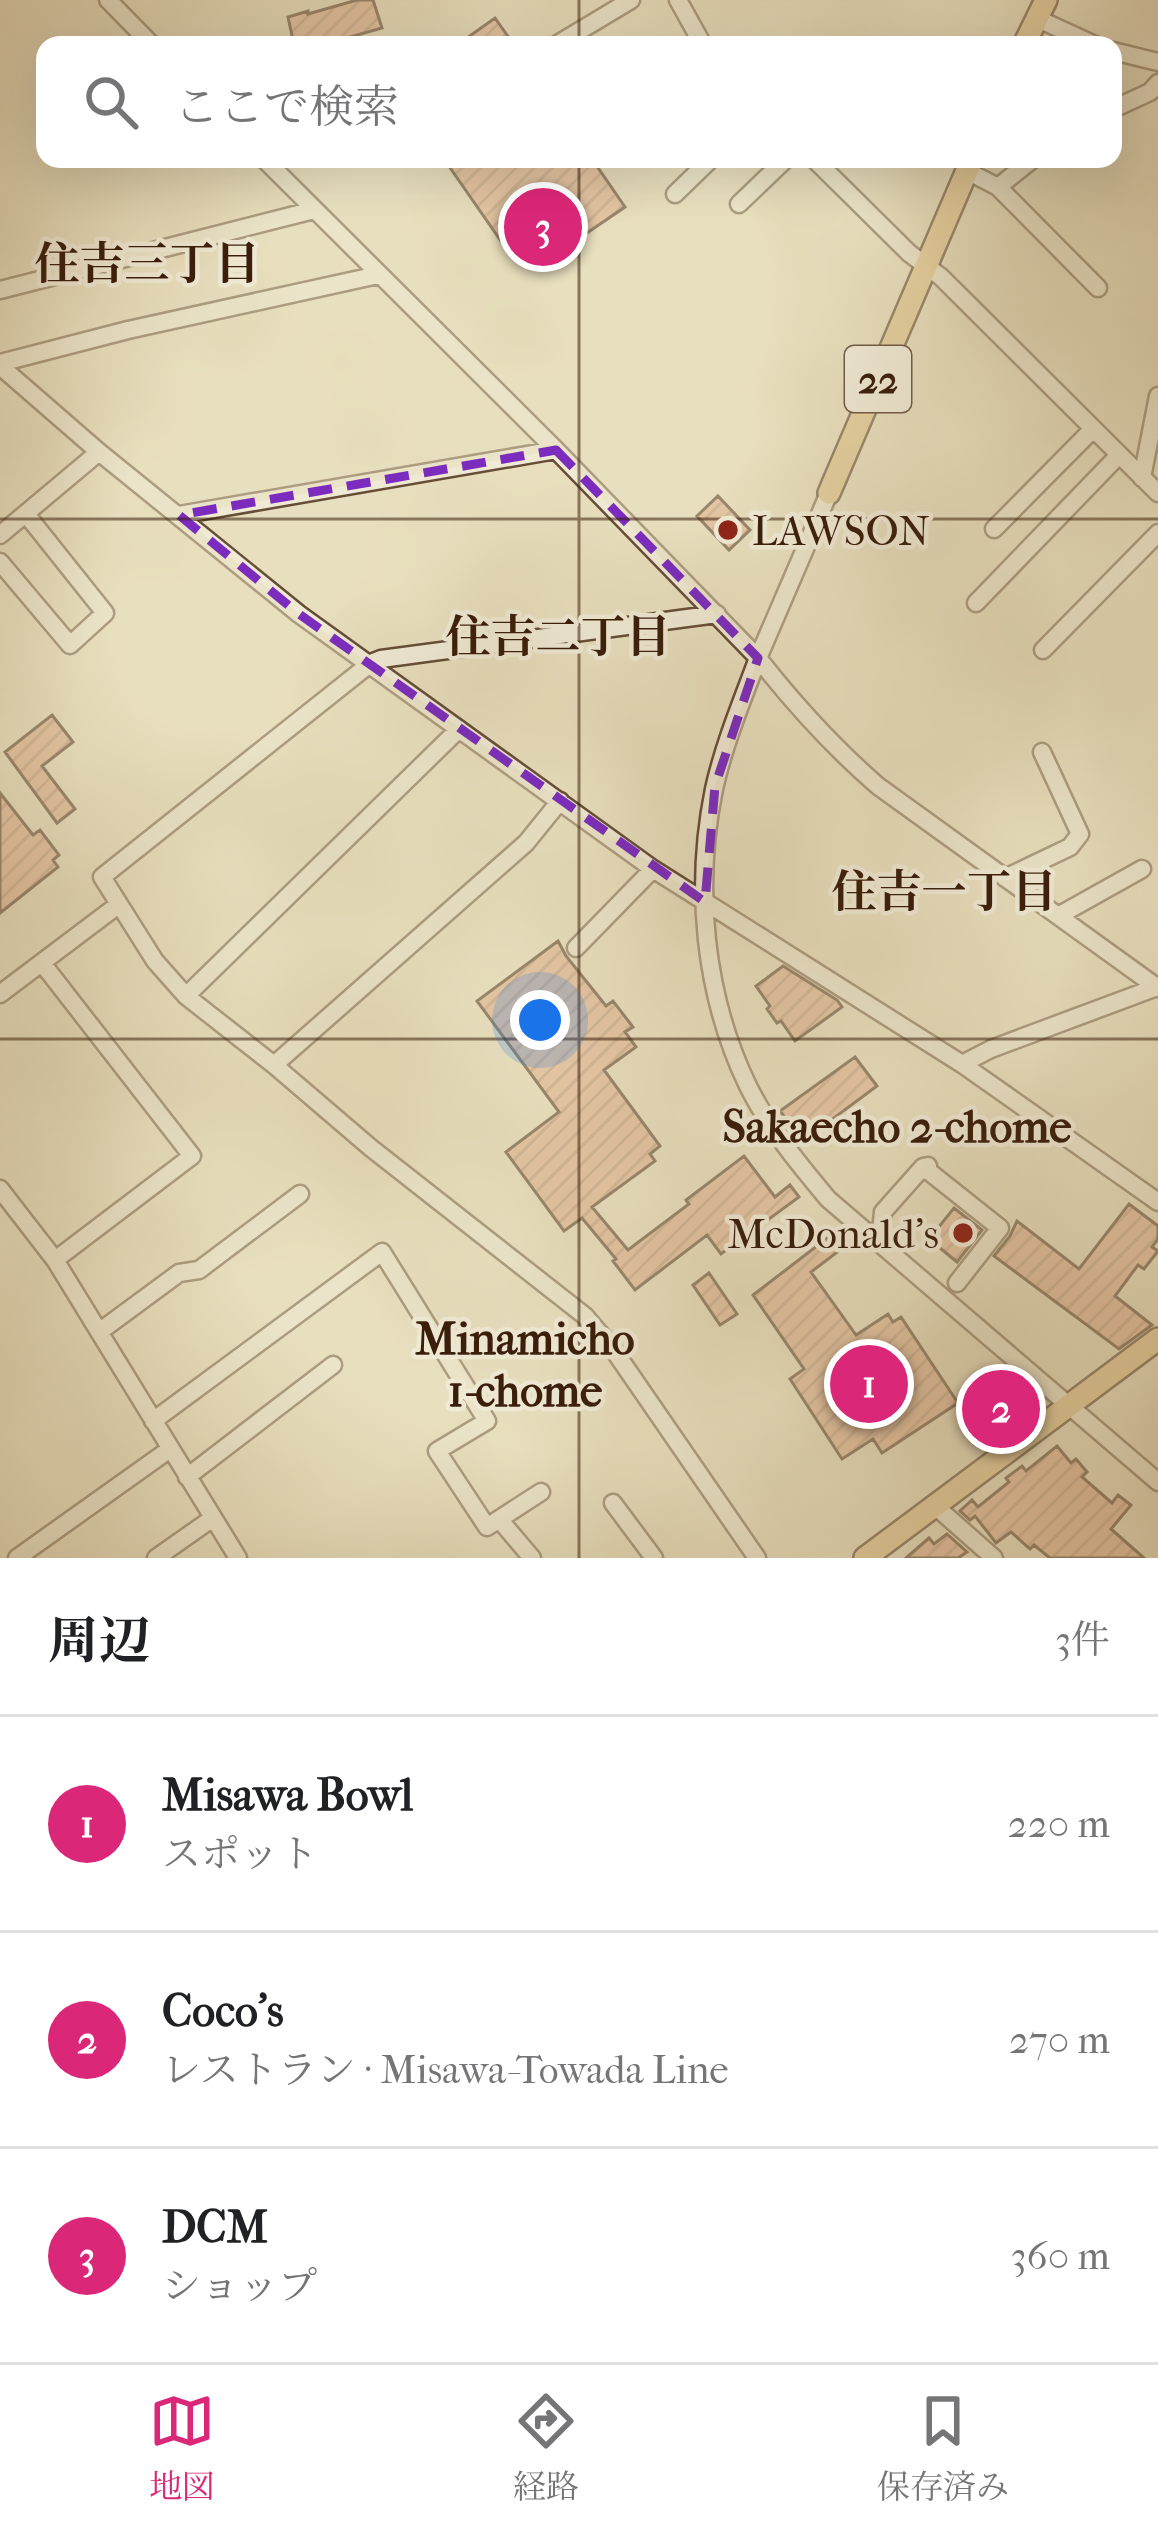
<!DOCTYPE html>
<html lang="ja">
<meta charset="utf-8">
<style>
:root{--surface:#fff;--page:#f6f6f6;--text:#202124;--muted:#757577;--line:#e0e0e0;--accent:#db2777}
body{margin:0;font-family:"IM FELL French Canon","Noto Serif JP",serif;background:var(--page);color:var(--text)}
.you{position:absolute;left:540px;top:1020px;width:42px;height:42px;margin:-30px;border:9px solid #fff;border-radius:50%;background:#1a73e8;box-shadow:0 0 0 18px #1a73e833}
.badge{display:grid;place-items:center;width:78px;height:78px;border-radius:50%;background:var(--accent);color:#fff;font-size:39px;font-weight:700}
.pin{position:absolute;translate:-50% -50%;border:6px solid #fff;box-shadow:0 3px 12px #0006}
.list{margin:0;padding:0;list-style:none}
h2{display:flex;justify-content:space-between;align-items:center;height:156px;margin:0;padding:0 48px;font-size:51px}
h2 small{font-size:39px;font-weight:400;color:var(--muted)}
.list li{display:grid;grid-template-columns:78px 1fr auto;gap:36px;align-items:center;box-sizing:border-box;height:216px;padding:0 48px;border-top:3px solid var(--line)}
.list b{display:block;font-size:45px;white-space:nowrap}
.list p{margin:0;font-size:39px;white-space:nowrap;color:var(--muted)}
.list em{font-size:39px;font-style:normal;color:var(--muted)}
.icon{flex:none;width:66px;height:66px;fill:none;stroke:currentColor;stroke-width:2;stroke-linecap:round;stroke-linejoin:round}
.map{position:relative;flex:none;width:1158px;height:1558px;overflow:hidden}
.search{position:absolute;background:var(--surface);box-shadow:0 12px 48px #0002;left:36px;right:36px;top:36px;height:132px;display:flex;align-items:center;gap:30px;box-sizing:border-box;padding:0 42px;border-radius:24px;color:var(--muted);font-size:45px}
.sheet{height:804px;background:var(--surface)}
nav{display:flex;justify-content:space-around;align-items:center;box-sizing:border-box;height:168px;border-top:3px solid var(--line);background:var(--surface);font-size:33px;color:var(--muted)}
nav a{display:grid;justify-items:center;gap:6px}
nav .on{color:var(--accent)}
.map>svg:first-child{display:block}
</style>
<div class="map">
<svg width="1158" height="1558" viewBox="0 0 1158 1558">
<defs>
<pattern id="building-hatch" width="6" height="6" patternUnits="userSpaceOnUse" patternTransform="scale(3)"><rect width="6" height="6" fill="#e3a986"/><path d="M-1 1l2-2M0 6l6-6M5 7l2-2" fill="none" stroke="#b9896c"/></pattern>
</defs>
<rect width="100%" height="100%" fill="#e8dfbe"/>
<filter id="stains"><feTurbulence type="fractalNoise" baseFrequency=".00167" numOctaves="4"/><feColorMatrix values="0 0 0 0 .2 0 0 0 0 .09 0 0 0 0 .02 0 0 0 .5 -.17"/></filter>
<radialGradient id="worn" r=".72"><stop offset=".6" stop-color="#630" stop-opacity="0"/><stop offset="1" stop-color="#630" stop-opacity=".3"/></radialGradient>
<path fill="url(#building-hatch)" stroke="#391d0a" stroke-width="3" d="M357 0H373L382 28 322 45H294L288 17 308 11V14Z
M495 18 514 45H457Z
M444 159H592L625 207 537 267 525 248 512 257Z
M718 496 750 530 729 550 697 516Z
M52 715 73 742 42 766 75 809 57 823 5 752Z
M0 793 33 835 40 830 59 855 53 860 58 867 0 913Z
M558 941 566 956 606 1006 613 1001 633 1027 625 1032 636 1047 604 1070 660 1146 650 1154 655 1161 592 1207 628 1250 689 1204 686 1200 744 1156 775 1197 790 1185 799 1197 721 1254 707 1235 635 1290 613 1261 616 1259 582 1218 564 1231 506 1152 559 1112 477 1001Z
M783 966 837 1000 842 1007 795 1041 781 1021 777 1023 767 1009 770 1006 756 986Z
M855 1057 877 1086 803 1141 780 1111Z
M1129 1204 1158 1226V1239L1152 1247 1158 1251 1144 1269 1138 1265 1115 1296 1152 1325 1119 1349 994 1256 1010 1236 1017 1221 1079 1269Z
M954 1208 982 1230 957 1262 929 1239Z
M834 1233 844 1247 811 1272 856 1335 888 1314 893 1322 901 1317 958 1403 882 1453 873 1439 842 1459 790 1379 804 1369 753 1295Z
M709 1273 737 1314 720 1325 693 1285Z
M1007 1378 1031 1415 998 1437 988 1421 984 1424 970 1401 982 1394 979 1390 996 1380 998 1384Z
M1057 1446 1071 1463 1076 1459 1087 1472 1082 1477 1112 1503 1118 1495 1131 1505 1111 1529 1144 1558H1050L1034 1545 1030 1549 1011 1532 996 1543 975 1516 970 1520 960 1511 972 1500 978 1507 1009 1482 1006 1478 1022 1466 1026 1471Z
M947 1534 967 1552 958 1558H906L929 1538 934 1544Z"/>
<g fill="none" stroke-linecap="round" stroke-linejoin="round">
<g stroke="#654e37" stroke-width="21">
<path id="minor" d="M108 0 152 45
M678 0 703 45
M1036 18 1095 45
M556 45 631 0
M1113 51 1158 62
M1113 109 1150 92 1158 83
M264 159 556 450 758 658C742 701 724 744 714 789 694 887 704 995 748 1086 769 1128 798 1163 828 1199L1158 1482
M814 159 909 253 941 277 1158 493
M967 171 998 187 1033 159
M998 187 1098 288
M675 194 711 159
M739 204 786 159
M0 290 314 210
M0 363 128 330 378 275
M0 366 99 452 299 614 653 869 962 1064 1158 1202
M1142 478 1158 396
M829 493 758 658C794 704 833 747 878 786L1158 988
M179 515 556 450
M994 529 1093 429
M0 535 99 452
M0 562 70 645 105 613 26 514
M976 603 1119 455
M717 614 381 659 371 663 102 877 155 961 186 996 274 1065 371 1148 585 1316 613 1349 757 1558
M1043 650 1158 533
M1005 878 1070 847 1080 834 1042 752
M1058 916 1142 869
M576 948 653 869
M42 963 192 1156 55 1260
M0 994 118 905
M186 996 459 729
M962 1064 991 1049 1157 987
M274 1065 526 843 560 801
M920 1171 927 1170 1000 1228 957 1283
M0 1189 55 1260 238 1558
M873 1239 881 1231 883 1212 923 1167 928 1166
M99 1332 179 1273 199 1270 300 1194
M153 1421 382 1252 487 1421 437 1451 487 1527 541 1492
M187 1477 333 1365
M613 1503 654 1558
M934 1505 994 1558
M499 1519 532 1558
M17 1558 170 1449
M156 1558 213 1518"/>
</g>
<g stroke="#391d0a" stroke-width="26">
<path id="major" d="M1024 45 1046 0
M829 493 972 159
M865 1558 1158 1339"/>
</g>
<use href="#minor" stroke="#f0ead5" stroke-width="16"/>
<use href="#major" stroke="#e4c07f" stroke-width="21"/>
</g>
<path d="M0 0H1158V1558H0ZM556 450 758 658 715 786 705 902 299 614 179 515Z" fill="#e8dfbe" fill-opacity=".55" fill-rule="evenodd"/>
<path fill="none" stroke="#7b2cbf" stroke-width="9" stroke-dasharray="24 15" stroke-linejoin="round" d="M556 450 758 658 715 786 705 902 299 614 179 515Z"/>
<path fill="none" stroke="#391d0a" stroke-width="3" stroke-opacity="0.55" d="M579 0V45M579 159V1558M0 519H1158M0 1039H1158"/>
<g fill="#8f2418" stroke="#f0ead5" stroke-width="4.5">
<circle cx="728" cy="530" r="12"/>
<circle cx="963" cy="1233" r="12"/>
</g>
<g text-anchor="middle" stroke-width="9" stroke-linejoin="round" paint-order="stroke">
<rect fill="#f0ead5" stroke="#705a47" stroke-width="3" x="845" y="346" width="66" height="66" rx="9"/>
<g font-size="39" font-weight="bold" fill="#391d0a">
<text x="878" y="393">22</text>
</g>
<g font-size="42" fill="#391d0a" stroke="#f0ead5" text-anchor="start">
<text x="752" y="545">LAWSON</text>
<text x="939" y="1248" text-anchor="end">McDonald's</text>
</g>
<g font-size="45" font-weight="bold" fill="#391d0a" stroke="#f0ead5">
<text x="147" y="279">住吉三丁目</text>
<text x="558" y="652">住吉二丁目</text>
<text x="944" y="907">住吉一丁目</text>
<text x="897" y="1142">Sakaecho 2-chome</text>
<text x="525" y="1354">Minamicho<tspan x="525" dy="52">1-chome</tspan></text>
</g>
</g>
<rect width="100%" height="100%" filter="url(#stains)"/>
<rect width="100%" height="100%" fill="url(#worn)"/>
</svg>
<div class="you"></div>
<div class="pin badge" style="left:869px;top:1384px">1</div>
<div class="pin badge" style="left:1001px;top:1409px">2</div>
<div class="pin badge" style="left:543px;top:227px">3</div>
<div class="search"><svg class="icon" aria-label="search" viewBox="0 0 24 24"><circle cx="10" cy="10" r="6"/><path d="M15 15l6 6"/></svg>ここで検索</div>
</div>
<section class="sheet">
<h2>周辺<small>3件</small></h2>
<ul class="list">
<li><span class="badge">1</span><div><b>Misawa Bowl</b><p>スポット</p></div><em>220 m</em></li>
<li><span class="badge">2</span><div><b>Coco's</b><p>レストラン · Misawa-Towada Line</p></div><em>270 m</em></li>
<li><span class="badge">3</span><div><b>DCM</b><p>ショップ</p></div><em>360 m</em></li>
</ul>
</section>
<nav>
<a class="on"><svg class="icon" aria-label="map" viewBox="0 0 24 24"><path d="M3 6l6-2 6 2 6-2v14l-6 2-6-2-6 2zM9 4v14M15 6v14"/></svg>地図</a>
<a><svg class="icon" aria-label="directions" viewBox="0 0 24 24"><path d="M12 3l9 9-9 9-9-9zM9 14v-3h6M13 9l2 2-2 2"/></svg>経路</a>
<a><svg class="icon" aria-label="saved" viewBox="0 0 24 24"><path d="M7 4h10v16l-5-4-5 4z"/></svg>保存済み</a>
</nav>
